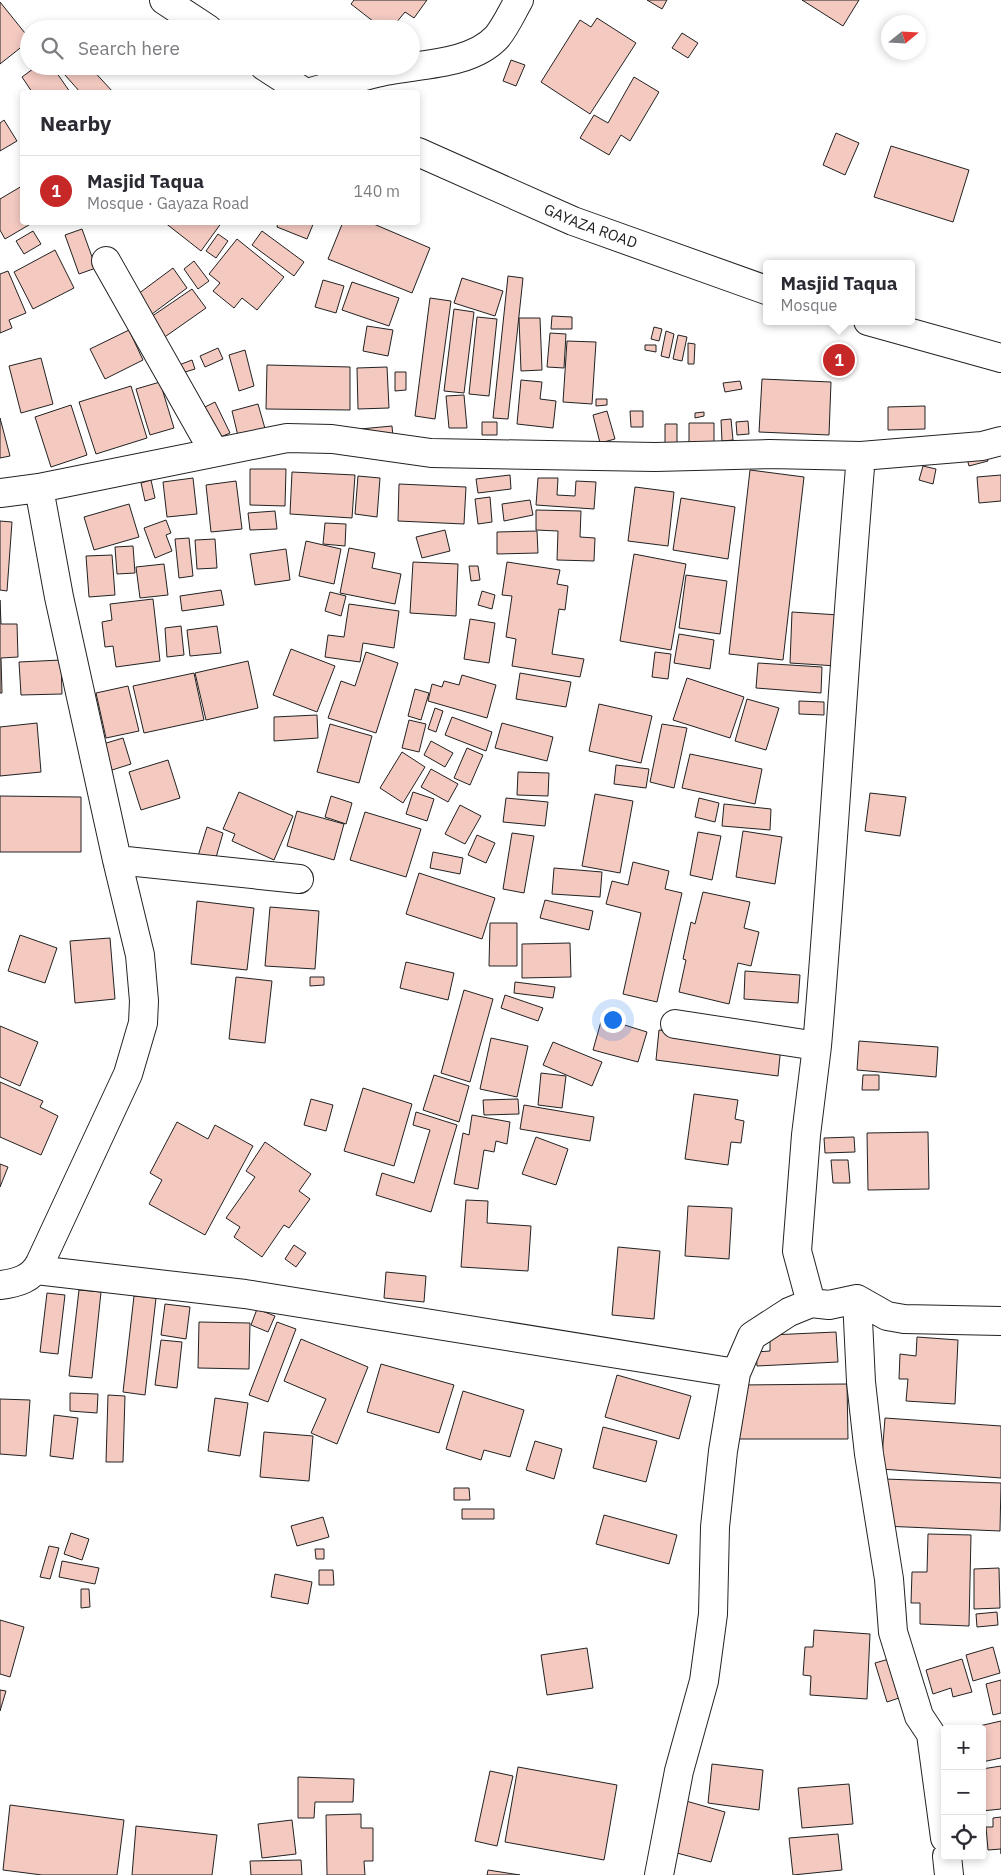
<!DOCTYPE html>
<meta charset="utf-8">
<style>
:root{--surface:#fff;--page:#f2f2f3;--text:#2b2b33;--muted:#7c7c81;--line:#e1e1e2;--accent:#c62828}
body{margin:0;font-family:"IBM Plex Sans",sans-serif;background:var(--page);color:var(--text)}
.controls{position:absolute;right:15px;bottom:15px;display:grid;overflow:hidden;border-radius:5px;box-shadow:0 2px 8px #0003}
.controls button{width:45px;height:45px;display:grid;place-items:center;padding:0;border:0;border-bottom:1px solid var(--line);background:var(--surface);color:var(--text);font:25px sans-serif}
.compass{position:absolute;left:881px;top:15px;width:45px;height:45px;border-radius:50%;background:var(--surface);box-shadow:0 2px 8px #0003;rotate:72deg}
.you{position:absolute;left:612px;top:1019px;width:18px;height:18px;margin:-12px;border:4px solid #fff;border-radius:50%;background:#1a73e8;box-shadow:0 0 0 8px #1a73e833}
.badge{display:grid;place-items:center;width:32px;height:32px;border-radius:50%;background:var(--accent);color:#fff;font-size:16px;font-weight:700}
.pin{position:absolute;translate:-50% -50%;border:2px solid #fff;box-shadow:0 1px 5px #0006}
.popup{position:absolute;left:763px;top:260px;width:152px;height:65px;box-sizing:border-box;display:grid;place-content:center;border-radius:5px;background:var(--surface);filter:drop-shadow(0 1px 4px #0005);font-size:16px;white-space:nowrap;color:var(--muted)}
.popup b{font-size:19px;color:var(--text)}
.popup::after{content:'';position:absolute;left:50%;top:100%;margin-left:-10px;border:10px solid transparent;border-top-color:var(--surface)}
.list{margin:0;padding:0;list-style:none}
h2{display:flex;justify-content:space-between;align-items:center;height:65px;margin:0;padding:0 20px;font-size:21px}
h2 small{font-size:16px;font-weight:400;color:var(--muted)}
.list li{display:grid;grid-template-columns:32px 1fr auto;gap:15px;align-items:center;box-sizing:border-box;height:70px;padding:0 20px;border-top:1px solid var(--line)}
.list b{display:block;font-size:19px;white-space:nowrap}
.list p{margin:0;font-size:16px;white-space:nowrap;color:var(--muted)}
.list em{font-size:16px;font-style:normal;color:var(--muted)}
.icon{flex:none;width:28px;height:28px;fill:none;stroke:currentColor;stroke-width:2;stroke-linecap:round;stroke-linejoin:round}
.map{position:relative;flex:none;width:1001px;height:1875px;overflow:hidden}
.search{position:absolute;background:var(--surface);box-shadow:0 2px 8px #0003;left:20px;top:20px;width:400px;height:55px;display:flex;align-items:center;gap:12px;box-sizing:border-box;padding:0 18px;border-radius:28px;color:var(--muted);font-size:19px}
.panel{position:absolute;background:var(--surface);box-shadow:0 2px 8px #0003;left:20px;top:90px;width:400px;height:135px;border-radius:5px}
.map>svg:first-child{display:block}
</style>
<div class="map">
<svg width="1001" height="1875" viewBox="0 0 1001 1875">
<rect width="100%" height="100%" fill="#fff"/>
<path fill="#f3c9c0" stroke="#222" d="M354 0H427L414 18 405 12 391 29H383L351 4Z
M647 0H667L662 9Z
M802 0H859L843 26Z
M0 2 29 38V41L0 64Z
M597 18 636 43 590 114 541 82 580 20 591 27Z
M682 33 698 43 688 58 672 48Z
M511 60 525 65 516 86 503 81Z
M37 66H52L70 92H32L22 77Z
M57 66H89L113 92H80Z
M634 77 659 92 630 141 621 135 609 155 580 138 594 115 608 123Z
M4 120 17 141 0 151V123Z
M836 133 859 143 845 175 823 165Z
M891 146 969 170 953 222 874 197Z
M22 186V222H34L5 239 0 230V199Z
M164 222H222L201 251Z
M278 222H314L307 239 277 227Z
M343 222H369L430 248 412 293 328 259Z
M82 229 96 268 79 274 65 235Z
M33 231 41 244 24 254 16 241Z
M262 231 304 262 294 276 252 245Z
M218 234 228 241 216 258 206 251Z
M237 239 284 277 257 310 242 298 234 308 213 291 220 283 209 274Z
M55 250 74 288 33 309 14 272Z
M194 261 209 281 198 289 184 269Z
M173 268 187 288 144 320 130 300Z
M8 271 26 313 9 320 12 328 0 333V274Z
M508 276 523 278 508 419 493 418Z
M462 278 503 291 495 316 454 303Z
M323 280 344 286 336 313 315 307Z
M352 282 399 298 389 326 342 310Z
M192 289 206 308 159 341 145 321Z
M430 298 451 301 435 419 415 416Z
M454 309 474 312 464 393 444 391Z
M552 316 572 317V329H551Z
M477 317 497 319 489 396 469 394Z
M519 318H540L542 370 521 371Z
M367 326 393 330 388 356 363 351Z
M654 327 662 329 659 341 651 339Z
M129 330 143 360 105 379 90 349Z
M666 331 674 334 669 358 661 356Z
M550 333 566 334 564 368 547 367Z
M678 335 687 337 682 361 673 359Z
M567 341 596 342 592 404 563 402Z
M688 343 695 344 694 364H688Z
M645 345H656V352L645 350Z
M218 348 223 359 205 367 200 356Z
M245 350 254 386 239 391 229 355Z
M41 358 53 404 21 413 9 366Z
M192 360 195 369 182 373 179 365Z
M267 365 350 367V410L266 409Z
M387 367 389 408 358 409 357 368Z
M395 372H406V390L395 391Z
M762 379 831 382 829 435 759 432Z
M521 380 542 382 540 399 556 401 553 428 517 424Z
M740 381 742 389 725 392 723 383Z
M160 382 174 428 150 435 136 389Z
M131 386 147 438 96 454 79 402Z
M464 395 467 428H449L446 396Z
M596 399H607V405L596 406Z
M215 402 230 433 216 439 201 409Z
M258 404 266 432 239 440 232 411Z
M71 405 87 455 51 467 35 417Z
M925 406V429L888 430V407Z
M607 411 615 439 600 443 593 415Z
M630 411H643V427H631Z
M704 412V416L695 418V413Z
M0 418 10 456 0 458Z
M731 419 733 440 722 441 721 420Z
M748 421 749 434 737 435 736 422Z
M482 422H497V435H482Z
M689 423H714V443H689Z
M665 424H677V444H665Z
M392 426 393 437 361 439 360 429Z
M985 450 988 461 969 466 966 455Z
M923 466 936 469 933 484 919 480Z
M250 469H286L285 506 250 505Z
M750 470 804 477 783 660 729 654Z
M292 472 355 475 352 518 290 514Z
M510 475 511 489 478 493 476 479Z
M1001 475V501L979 503 977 477Z
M358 476 380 478 377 517 355 514Z
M193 478 197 514 167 517 163 482Z
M538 478H558L557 495 575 496 576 481 596 482 594 509 536 505Z
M151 480 155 498 145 501 141 483Z
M236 481 242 529 211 532 206 485Z
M399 484 466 487 464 524 398 521Z
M635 487 674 492 668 546 628 541Z
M490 497 492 522 478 524 475 499Z
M681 498 735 507 728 559 673 550Z
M530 500 533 515 504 521 502 504Z
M129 504 139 537 94 550 84 517Z
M536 510 581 511 580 537 595 538 594 561 557 560 558 531 536 530Z
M275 511 277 529 250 530 248 513Z
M166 520 171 533 166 535 172 551 155 558 144 528Z
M0 521 12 522 7 591 0 590Z
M325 523 346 524 345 546 323 544Z
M445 530 450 551 422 558 416 537Z
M537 531 538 553 497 554V532Z
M189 538 193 576 179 578 175 539Z
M215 539 217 568 197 569 195 540Z
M306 541 341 549 334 584 299 576Z
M133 546 135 573 117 574 115 547Z
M349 548 375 553 372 568 401 574 395 604 340 593Z
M286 549 290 580 255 585 250 554Z
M634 554 686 564 671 650 620 641Z
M112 555 115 595 89 597 86 556Z
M413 562 458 564 456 616 410 613Z
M507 562 560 570 557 584 568 586 565 610 559 609 552 654 584 659 580 677 512 666 516 639 506 637 512 596 502 595Z
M164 564 168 595 140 598 136 567Z
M469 566H478L480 580 471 581Z
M686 575 727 581 720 634 679 628Z
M221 590 224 605 182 611 180 596Z
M482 591 495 595 492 609 478 605Z
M330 592 346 596 341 616 325 611Z
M153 599 160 661 116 667 113 646 105 647 102 622 112 620 110 604Z
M0 600 1 624H17L18 657 1 658 2 693H0Z
M349 604 399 611 394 648 363 643 360 662 325 657 328 635 344 637Z
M792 612 839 615 837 666 790 663Z
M470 619 495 623 489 663 464 659Z
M181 626 184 655 167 657 165 628Z
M217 626 221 653 190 656 187 630Z
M679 634 714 640 710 669 674 663Z
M291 649 335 666 317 712 273 695Z
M366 652 398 663 376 733 328 718 341 681 355 686Z
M655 652 671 654 668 679 652 677Z
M61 660 62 694 21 695 19 662Z
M248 661 258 708 206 720 195 673Z
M758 663 822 667 821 693 756 688Z
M194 673 204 720 144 733 133 686Z
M520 673 571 682 566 707 516 699Z
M462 675 496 685 487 718 428 701 432 684 442 687 444 681 459 685Z
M687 678 744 697 730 738 673 720Z
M128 686 139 731 106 738 96 693Z
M415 689 429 693 421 720 408 716Z
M747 699 779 708 766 750 735 741Z
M799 701 824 702V715L799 714Z
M599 704 652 716 641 763 589 751Z
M435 708 443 711 436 732 428 729Z
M317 715 318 738 274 741V717Z
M452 717 492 732 486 751 445 735Z
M409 720 426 724 419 752 402 748Z
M37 723 41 772 0 776V727Z
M502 723 553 737 547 761 495 748Z
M330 724 372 736 359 783 317 772Z
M662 724 687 728 674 788 650 782Z
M123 738 131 764 112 770 103 744Z
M431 741 453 753 445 767 424 755Z
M467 748 483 755 470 785 454 778Z
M402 752 425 767 403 803 380 788Z
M690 754 762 769 755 804 682 788Z
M168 760 180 798 141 810 129 772Z
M616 765 649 769 646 788 614 784Z
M431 769 458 784 448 802 421 787Z
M518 772 549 773 548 796 517 795Z
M239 792 293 816 274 860 232 841 235 834 223 829Z
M413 792 434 799 427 821 406 814Z
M870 793 906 797 900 836 865 831Z
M595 794 633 801 620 873 582 866Z
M0 796 81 797V852H0Z
M331 796 352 803 346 824 325 817Z
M506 798 548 802 545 826 503 822Z
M699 798 719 803 715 822 695 817Z
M724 804 771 809 770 830 722 826Z
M460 805 481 816 465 844 445 834Z
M297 811 344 824 334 860 287 846Z
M365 812 421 829 406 877 350 860Z
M207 827 223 833 215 861 198 856Z
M743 831 782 837 775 884 736 877Z
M698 832 721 836 712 880 690 875Z
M512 833 534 836 524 893 503 889Z
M477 835 495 843 486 863 468 855Z
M433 852 463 858 460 874 430 868Z
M633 862 669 871 665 889 682 893 657 1002 623 994 641 913 606 904 612 881 628 885Z
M554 868 602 872 600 897 552 894Z
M419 873 495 898 482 939 406 914Z
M703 892 750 902 744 928 759 932 751 966 738 963 729 1004 679 992 686 960 683 959 691 922 695 924Z
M545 900 593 911 589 930 540 918Z
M197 901 254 908 247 970 191 964Z
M270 907 319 911 315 969 265 966Z
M490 923H517V966H489Z
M20 935 57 948 45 983 8 971Z
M110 938 115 999 75 1003 70 941Z
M570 943 571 977 522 978V944Z
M406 962 454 973 448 1000 400 988Z
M745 971 800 975 798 1003 744 999Z
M236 977 272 981 265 1043 229 1039Z
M310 977H324V985L310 986Z
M515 982 555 987 553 998 514 993Z
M464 990 493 999 470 1082 441 1073Z
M505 995 543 1008 538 1021 501 1008Z
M602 1018 647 1032 638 1062 593 1050Z
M0 1026 38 1042 20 1086 0 1077Z
M659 1030 781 1046 778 1076 656 1060Z
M491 1038 528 1046 517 1097 480 1089Z
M859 1041 938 1047 936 1077 857 1070Z
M553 1042 602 1062 592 1086 543 1065Z
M541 1073 566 1076 562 1108 538 1105Z
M434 1075 469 1086 459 1122 423 1110Z
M863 1075H879V1090H862Z
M0 1082 43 1101 40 1107 58 1116 41 1155 0 1137Z
M363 1088 412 1104 394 1166 344 1151Z
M694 1094 738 1100 735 1119 744 1121 741 1143 731 1142 728 1165 685 1159Z
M311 1099 333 1105 326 1131 304 1125Z
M518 1099 519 1114 484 1115 483 1100Z
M524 1105 594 1117 590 1141 520 1129Z
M416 1112 457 1125 431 1212 376 1195 382 1173 414 1183 430 1130 413 1125Z
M472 1115 510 1122 507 1144 496 1141 494 1152 484 1150 478 1189 454 1184 463 1133 469 1135Z
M177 1122 208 1139 215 1125 253 1146 205 1235 149 1204 162 1180 150 1173Z
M928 1132 929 1189 868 1190 867 1133Z
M536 1137 568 1149 556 1185 522 1174Z
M854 1137 855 1152 825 1153 824 1138Z
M265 1142 311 1174 299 1191 310 1199 289 1228 284 1225 262 1257 234 1237 240 1227 226 1218 255 1177 246 1171Z
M831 1160H848L850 1183H833Z
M0 1164 8 1167 0 1187Z
M466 1200 488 1201 487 1223 531 1226 528 1271 461 1267Z
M688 1206 732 1208 729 1259 685 1256Z
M294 1245 306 1253 296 1267 285 1259Z
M618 1247 660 1251 654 1319 612 1315Z
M386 1272 426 1276 424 1302 384 1298Z
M79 1290 101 1292 92 1378 69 1376Z
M47 1293 65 1295 58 1354 40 1352Z
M134 1296 156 1298 145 1395 123 1392Z
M165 1304 190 1307 186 1339 161 1335Z
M257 1309 275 1316 268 1332 251 1325Z
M199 1322 250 1323 249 1369 198 1368Z
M277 1322 296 1329 268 1402 249 1395Z
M836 1332 838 1362 757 1366 756 1352 770 1351V1335Z
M917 1337 958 1340 955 1404 906 1401 908 1379H899L900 1354 916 1356Z
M301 1339 368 1367 337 1444 311 1433 326 1399 284 1381Z
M161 1340 182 1342 177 1388 155 1385Z
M381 1364 454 1385 439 1433 367 1412Z
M617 1375 691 1396 679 1439 605 1417Z
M847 1384 848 1439H738V1385Z
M463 1391 524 1410 510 1457 484 1450 481 1460 446 1449Z
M70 1393 98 1394 97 1413 70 1411Z
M108 1395 125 1396 123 1462H106Z
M215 1398 248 1403 240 1456 208 1451Z
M0 1399 30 1400 26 1456 0 1454Z
M54 1415 78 1418 73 1459 50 1456Z
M885 1418 1001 1426V1478L881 1469Z
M603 1427 657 1441 646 1482 593 1468Z
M264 1432 313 1436 309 1481 260 1477Z
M535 1441 562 1449 554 1479 526 1470Z
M884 1479 1001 1483 1000 1531 883 1526Z
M454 1488H469L470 1500H454Z
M462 1509H494V1519H462Z
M604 1515 677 1535 669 1564 596 1544Z
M323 1517 329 1537 297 1546 291 1526Z
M71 1533 89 1539 82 1560 64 1554Z
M928 1534 971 1535 969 1626 920 1624V1603H911L912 1572H927Z
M49 1546 59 1548 50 1579 40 1577Z
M315 1549H324V1559H316Z
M62 1561 99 1568 95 1584 59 1577Z
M999 1568 1000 1608 974 1609V1569Z
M319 1570H333L334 1585H319Z
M275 1574 312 1582 308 1604 271 1597Z
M81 1589H89L90 1607 81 1608Z
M997 1612 998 1625 977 1627 976 1614Z
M0 1620 24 1627 10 1677 0 1674Z
M814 1630 870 1634 867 1699 810 1695 811 1676 803 1675 805 1647H813Z
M993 1647 1000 1673 973 1681 966 1655Z
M587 1648 593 1688 547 1695 541 1655Z
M896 1657 908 1695 887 1702 875 1663Z
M962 1659 972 1692 953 1697 951 1688 933 1694 926 1670Z
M1001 1680V1713L993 1715 986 1684Z
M0 1690 6 1691 0 1711Z
M1001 1721V1758L982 1762V1729H966Z
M712 1764 763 1770 759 1810 708 1803Z
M1001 1766V1809L982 1811V1769Z
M518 1767 617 1785 604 1860 505 1842Z
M490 1771 513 1776 497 1846 475 1841Z
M298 1777 354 1779 353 1802H315L314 1818H298Z
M849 1784 853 1824 802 1828 798 1788Z
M686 1801 725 1812 711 1862 673 1852Z
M10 1805 124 1820 117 1875H42L3 1870Z
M361 1814V1828H373V1861H364L365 1875H327L326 1815Z
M1001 1817V1854V1849L988 1850 986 1827H993V1818Z
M292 1820 296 1854 262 1858 258 1824Z
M136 1826 217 1835 212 1875H132Z
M838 1834 842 1870 793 1875 789 1838Z
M301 1860 302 1875H251L250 1861Z
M488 1870 520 1875H487Z"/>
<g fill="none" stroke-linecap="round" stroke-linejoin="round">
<g stroke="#222" stroke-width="30">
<path id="minor" d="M311 92C336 85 360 76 385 71 420 64 471 65 497 37 506 26 512 12 519 0
M106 261 214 452
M0 493 39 488 287 438 332 439 431 453 655 457 769 454 861 456 982 446 1001 441
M117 860 299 879
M675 1024 817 1046 806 1135 797 1251 811 1303
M817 1046C834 849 844 652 861 456
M36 1270 245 1294 736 1373
M0 1285C17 1283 32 1279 40 1263L128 1074 143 1023 144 1001 140 955 117 860 59 597 39 488
M857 1299 861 1382 869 1454 889 1579 893 1632 919 1716 931 1734 945 1838
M947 1856 949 1875
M659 1875 679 1771 704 1681 713 1614 715 1527 723 1451 736 1373 752 1336 789 1312 811 1303 829 1305 857 1299 887 1316 904 1319 1001 1321"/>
</g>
<g stroke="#222" stroke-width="30">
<g id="major">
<path d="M164 0 208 29"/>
<path d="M264 66 304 92"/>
<path id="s1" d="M418 152 573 221 766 290"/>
<path d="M868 321 1001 358"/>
</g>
</g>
<use href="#minor" stroke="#fff" stroke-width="28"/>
<use href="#major" stroke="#fff" stroke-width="28"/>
</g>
<g text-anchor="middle" stroke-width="4" stroke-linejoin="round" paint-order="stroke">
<g font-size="15" fill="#222" stroke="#fff">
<text dy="5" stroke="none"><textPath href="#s1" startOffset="188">GAYAZA ROAD</textPath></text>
</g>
</g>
</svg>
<div class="controls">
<button>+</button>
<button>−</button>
<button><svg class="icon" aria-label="locate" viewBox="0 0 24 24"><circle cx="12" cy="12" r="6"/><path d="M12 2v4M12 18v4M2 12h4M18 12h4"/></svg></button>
</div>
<svg class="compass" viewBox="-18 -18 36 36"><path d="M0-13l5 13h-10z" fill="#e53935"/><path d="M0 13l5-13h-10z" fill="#7c7c81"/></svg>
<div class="you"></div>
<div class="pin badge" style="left:839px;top:360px">1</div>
<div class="popup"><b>Masjid Taqua</b>Mosque</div>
<div class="search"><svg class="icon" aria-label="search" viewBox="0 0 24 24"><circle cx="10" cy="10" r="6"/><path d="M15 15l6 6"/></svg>Search here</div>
<section class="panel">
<h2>Nearby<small></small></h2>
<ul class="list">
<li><span class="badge">1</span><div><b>Masjid Taqua</b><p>Mosque · Gayaza Road</p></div><em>140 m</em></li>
</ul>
</section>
</div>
